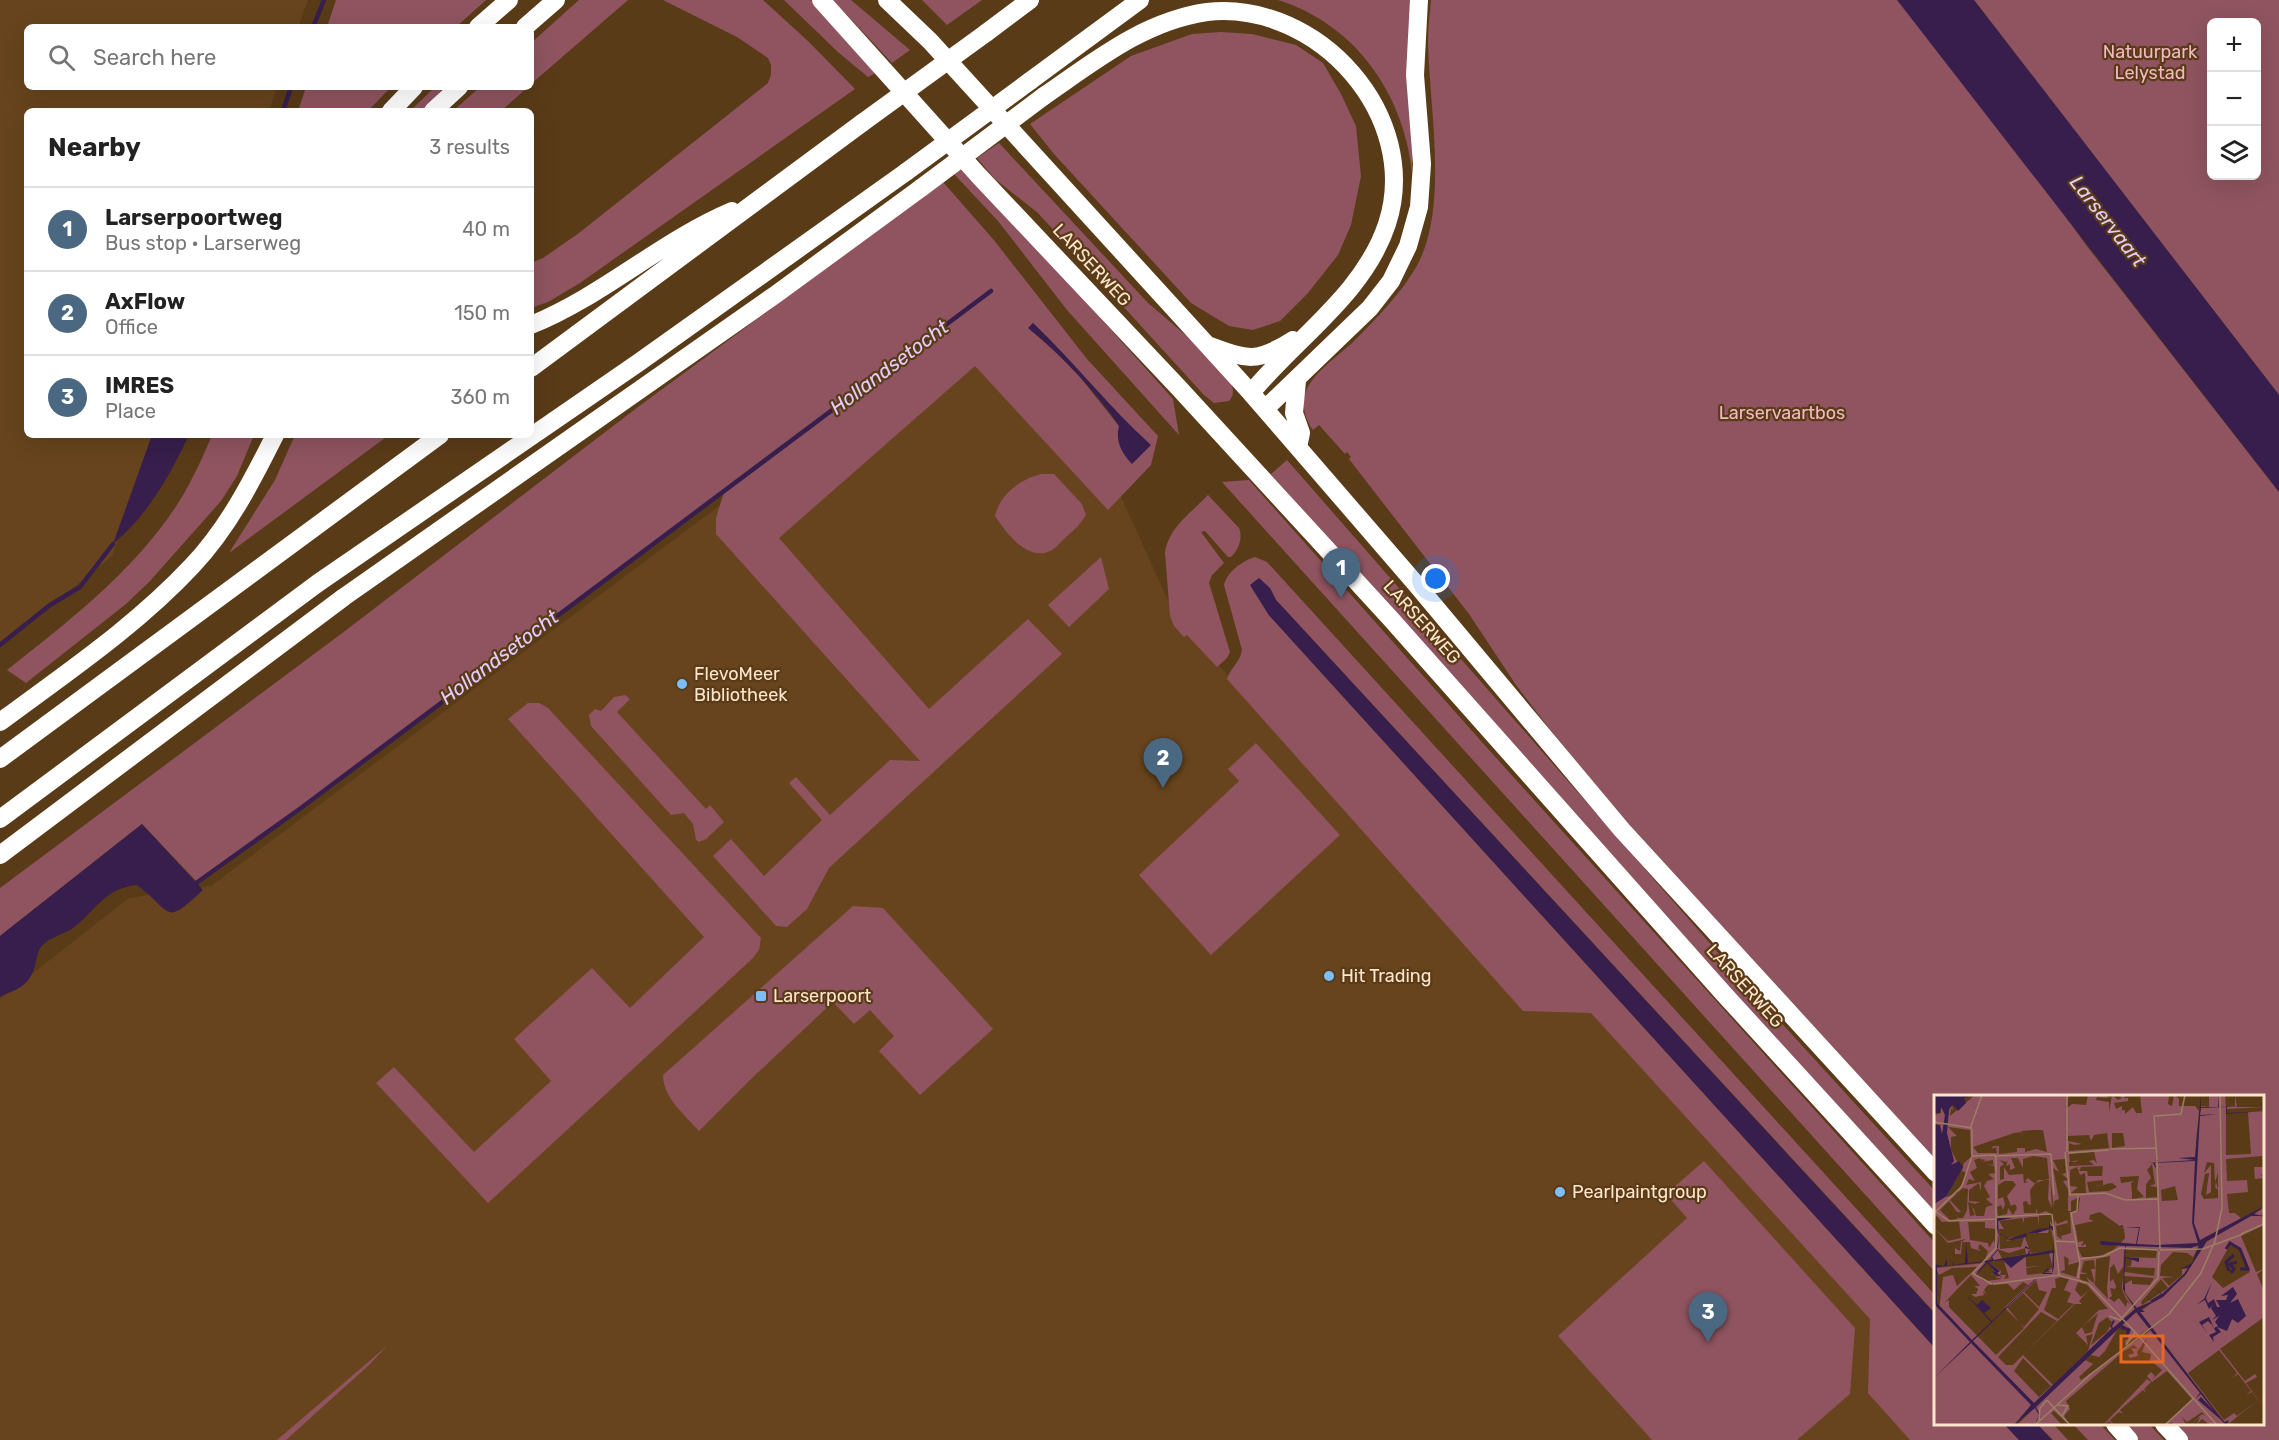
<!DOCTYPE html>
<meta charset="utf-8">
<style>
:root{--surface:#fff;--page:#f2f2f2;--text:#222;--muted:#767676;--line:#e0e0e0;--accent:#4b6883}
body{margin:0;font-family:Rubik,sans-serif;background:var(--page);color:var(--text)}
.controls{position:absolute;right:18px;top:18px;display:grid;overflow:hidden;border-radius:9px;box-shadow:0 6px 24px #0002}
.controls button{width:54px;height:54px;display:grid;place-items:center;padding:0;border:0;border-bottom:2px solid var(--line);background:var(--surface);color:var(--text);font:30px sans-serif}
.you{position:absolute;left:1436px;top:579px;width:21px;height:21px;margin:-15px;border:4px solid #fff;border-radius:50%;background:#1a73e8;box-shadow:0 0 0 9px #1a73e833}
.badge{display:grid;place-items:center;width:39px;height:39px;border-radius:50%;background:var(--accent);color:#fff;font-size:20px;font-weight:700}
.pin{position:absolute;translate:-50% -50px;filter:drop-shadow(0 2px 3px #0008)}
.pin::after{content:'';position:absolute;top:32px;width:21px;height:18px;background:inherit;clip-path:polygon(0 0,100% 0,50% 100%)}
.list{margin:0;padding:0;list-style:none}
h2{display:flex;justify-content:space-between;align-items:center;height:78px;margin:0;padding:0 24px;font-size:26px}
h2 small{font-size:20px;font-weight:400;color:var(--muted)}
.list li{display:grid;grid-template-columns:39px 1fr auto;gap:18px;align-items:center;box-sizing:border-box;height:84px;padding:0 24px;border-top:2px solid var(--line)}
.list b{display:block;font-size:22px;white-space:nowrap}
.list p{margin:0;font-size:20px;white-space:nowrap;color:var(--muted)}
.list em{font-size:20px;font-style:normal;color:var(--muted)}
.icon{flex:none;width:33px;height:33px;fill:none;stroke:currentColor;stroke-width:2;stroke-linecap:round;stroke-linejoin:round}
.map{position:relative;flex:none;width:2279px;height:1440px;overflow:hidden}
.search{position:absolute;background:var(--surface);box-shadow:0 6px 24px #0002;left:24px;top:24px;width:510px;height:66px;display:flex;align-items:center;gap:15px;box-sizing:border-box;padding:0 21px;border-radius:9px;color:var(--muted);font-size:22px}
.panel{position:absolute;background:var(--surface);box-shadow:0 6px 24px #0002;left:24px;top:108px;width:510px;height:330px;border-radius:9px}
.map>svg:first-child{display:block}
</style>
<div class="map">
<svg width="2279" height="1440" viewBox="0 0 2279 1440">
<rect width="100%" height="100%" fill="#5a3b18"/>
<path fill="#67441d" d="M0 0H308L298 27H27V87H277L269 111H27V435H155L112 556 0 648Z
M973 316 1116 486 1176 618 1525 1002 1589 1006 1873 1317 1916 1440H0V999L129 898 211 886Z"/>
<path fill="#8f5460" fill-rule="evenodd" d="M336 0H486L456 27H327Z
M579 0H628L531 84V43Z
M663 0H763L809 42 855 89 580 283 548 302 531 308V263L543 258 579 233 768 83 771 75V65L768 58 737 37Z
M784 0H811L880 71 868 77 839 53Z
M833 0H851L910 50 892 63Z
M922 0H982L947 25Z
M1278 0H1412V171C1403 93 1355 24 1278 0Z
M1431 0H1904L2023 157 2086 245 2279 492V1440H2187L2172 1424H2262V1096H1936L1935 1163 1658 861 1551 731 1516 685 1469 614 1349 459 1351 457 1347 452 1345 454 1319 425 1313 430C1305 419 1301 405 1306 391 1314 372 1338 356 1353 342 1375 320 1398 297 1415 269 1450 210 1429 108 1428 41 1428 27 1430 13 1431 0Z
M1974 0H2279V395ZM2212 22H2256V176H2212Z
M1221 32 1252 34 1296 45 1323 63 1341 94 1356 126 1361 176 1351 225 1338 255 1308 293 1280 321 1253 330 1229 326 1191 303 1054 154 1030 124 1131 56 1192 34Z
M306 87H391L368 111H298Z
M435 87H444L424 111H410Z
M480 87H528L501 111H453Z
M999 143 1148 303 1188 337 1231 383C1234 391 1234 395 1229 401L1214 403 1204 395 1038 213 995 179 977 158Z
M962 169 999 205 1173 399 1179 435 1067 310 998 221 954 174Z
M943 182 993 239 1087 359 1158 436 1151 465 1108 510 975 366 779 538 929 709 1028 619 1062 654 829 868 807 909 787 927 776 926 713 856 731 839 764 876 822 820 789 783 796 777 830 815 890 760 920 761 716 534V518L724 492 198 883 142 824 0 936V888L341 634 638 407ZM1033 323C1074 362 1109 407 1150 446L1119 426 1080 377 1052 348 1029 328Z
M212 435H254L237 476 221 501 150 581 126 604 26 683 7 670C69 621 133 572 177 505 191 483 202 459 212 435Z
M295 435H389L229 553 275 480Z
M1287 460 1742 980 1935 1191V1218L1270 475Z
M1041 474H1054L1082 504 1086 515C1080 525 1073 531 1064 539 1060 543 1055 549 1050 551 1027 562 1006 532 995 516 1000 494 1021 479 1041 474Z
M1249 480 1489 750 1935 1243V1272L1222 482Z
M1208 495 1239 528C1243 538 1239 549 1231 557H1228L1205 531 1201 532 1224 563 1212 575 1209 583 1230 652 1227 658 1217 667 1187 635 1184 637 1174 626 1170 616 1165 553C1168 528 1192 512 1208 495Z
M1101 557 1109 589 1069 627 1048 605Z
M1255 557 1267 562 1935 1295V1313L1276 600 1270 588 1268 614 1935 1348 1936 1424H2004L2019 1440H1910L1868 1393 1870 1319 1591 1013 1523 1011 1227 679C1230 668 1240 663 1242 650L1224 585C1227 572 1242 561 1255 557Z
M625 695 630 699 617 712 706 809 710 805 724 822 706 839 699 842 696 840 693 824 684 813 671 815 591 726 589 715 595 709 601 711 614 697Z
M528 703H539L548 708 761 938 759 950 753 958 488 1203 376 1083 394 1067 474 1152 551 1081 514 1039 592 968 630 1008 704 937 508 719Z
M1256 743 1340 835 1211 955 1139 875 1239 781 1228 769Z
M853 906 883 908 993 1029 920 1095 879 1051 894 1036 870 1010 854 1024 833 1002 750 1080 699 1131C685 1115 663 1098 663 1075Z
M1704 1161 1855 1328 1850 1394 1797 1440H1652L1558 1336 1687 1218 1666 1194Z
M387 1346 369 1365 286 1440H277Z
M2037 1424H2053L2068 1440H2053Z
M2073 1424H2100L2115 1440H2088Z
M2124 1424H2149L2164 1440H2139Z"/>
<path fill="#371e4c" d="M1897 0H1974L2279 395V492Z
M1033 323C1074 362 1109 407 1151 445L1132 464C1122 454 1115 441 1119 426 1094 389 1063 357 1028 328Z
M152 435H189C170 475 148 515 113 544Z
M1259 578 1270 588 1276 600 1935 1314V1348L1268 614 1250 585Z
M142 824 203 890C163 927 174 913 137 885 104 888 96 911 73 928 63 935 49 937 41 947 36 954 37 962 34 969 27 988 16 989 0 997V936Z
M2004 1424H2037L2052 1440H2019Z"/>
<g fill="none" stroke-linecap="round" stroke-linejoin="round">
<path stroke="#371e4c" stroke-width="4.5" d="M313 27 324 0
M283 111 291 87
M0 645 50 605 80 587 113 544
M192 886 301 808 991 291"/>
<path stroke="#fff" stroke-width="18" d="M821 0 979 176 1178 387 1390 618 1723 993 1936 1226
M887 0 930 41 1251 393 1416 584 1622 830 1936 1173
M478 27 509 0
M525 27 556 0
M986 33 1030 0
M1030 81 1140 0
M1044 96C1095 61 1144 21 1207 12 1319 0 1422 117 1387 224 1364 294 1296 338 1251 393
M391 111 414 87
M433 111 459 87
M531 325C603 296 661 241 732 211
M1210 346C1248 360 1257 363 1293 340
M531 368 862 123
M1297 381 1294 413 1301 433 1298 447
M1265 409 1370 308 1391 281 1408 246 1419 207 1422 164 1415 75 1419 0
M0 722C66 673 136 626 192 566 228 528 252 481 275 435
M0 759 440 435
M0 819 318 583 638 363 906 172
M0 855 344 597 775 295 921 188
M2115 1424 2129 1440
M2164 1424 2179 1440"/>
<path stroke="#fff" stroke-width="18" d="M862 123 986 33
M906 172 1030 81
M921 188 1044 96"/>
</g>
<g fill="#7dbef9" stroke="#5a3b18" stroke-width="2">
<circle cx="682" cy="684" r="6"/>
<circle cx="1329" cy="976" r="6"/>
<rect x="755" y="990" width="12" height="12" rx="3"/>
<circle cx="1560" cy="1192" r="6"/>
</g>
<g text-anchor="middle" stroke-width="4.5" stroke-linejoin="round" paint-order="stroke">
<g font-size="18" fill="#f3b9c3" stroke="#5a3b18">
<text x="2150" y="58">Natuurpark<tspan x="2150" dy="21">Lelystad</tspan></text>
<text x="1782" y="419">Larservaartbos</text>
</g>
<g font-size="18" fill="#fee5cb" stroke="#5a3b18">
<text transform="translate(1092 265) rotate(47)" y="6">LARSERWEG</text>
<text transform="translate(1422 622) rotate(48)" y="6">LARSERWEG</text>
<text transform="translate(1745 986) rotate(48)" y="6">LARSERWEG</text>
</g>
<g font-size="18" fill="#fee5cb" stroke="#5a3b18" text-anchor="start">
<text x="694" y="680">FlevoMeer<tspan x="694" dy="21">Bibliotheek</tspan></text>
<text x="1341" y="982">Hit Trading</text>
<text x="773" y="1002">Larserpoort</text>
<text x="1572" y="1198">Pearlpaintgroup</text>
</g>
<g font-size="20" font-style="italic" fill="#e4cdfc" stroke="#5a3b18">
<text transform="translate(2108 221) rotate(52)" y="7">Larservaart</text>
<text transform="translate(889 367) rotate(-37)" y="7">Hollandsetocht</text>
<text transform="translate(499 657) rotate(-37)" y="7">Hollandsetocht</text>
</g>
</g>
<g transform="translate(1934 1095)">
<rect width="330" height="330" fill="#5a3b18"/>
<path d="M41 0H135L132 14 138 9 152 10 154 0H170L175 3 163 2 162 5 175 7V17L178 0 184 5 188 3 185 1 194 0 189 3H194V6L180 8 182 14 188 11V15L180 16 191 15V19L199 12 202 18H208L206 0H235L234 9 238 11 240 0 245 4V11H261L265 16 262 46 260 104 263 47 268 0 267 11 275 12V0H291L292 12 301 11V0L303 12H330L292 14V60L317 59 314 17 330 16V81L326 79 330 83 321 84 320 72H329L328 61 292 64 293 86 313 85 314 97 293 99 295 118H301L308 124 260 150 216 152 265 151 250 179 225 202 203 213 191 198V182V189L198 185V189L216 190 220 183 191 181 190 180 191 177 220 181 221 173 192 172 197 171 198 164 192 162 222 163 223 155H190L189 178V172L184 179 180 169 176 173V187L179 184 182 191 181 194 176 193 178 201 175 203 180 207 185 203 192 212 193 207 196 209 191 202 189 197 188 191 189 182 190 198 201 214 80 330H0V174L1 209 5 215 9 182 19 180 23 191 43 172 18 173 5 180 2 173 50 168 54 156 46 149 44 153 47 156 37 153 36 147H28L27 159H21V153L26 156 27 147 32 144 14 148 0 133 14 146 27 143 25 126 8 127 3 121 0 123V20L7 18V12L11 14V37L16 11 27 2 18 10 19 15 17 13 16 21ZM14 32 36 35 37 62 30 68 28 76 33 78 23 98 13 102 27 74 17 55V42L23 41ZM99 35H109L113 57 102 54 91 57V46V53H83V57L65 59V51H59L58 54 62 52 63 58H44L39 52 80 38 87 37 90 42 87 36ZM173 38 175 53 135 56V48L140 50 148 49 134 46V41L155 40 157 46 160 40ZM178 38H189L191 51 178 53ZM160 57 163 69 160 65 155 66 160 70 135 71V67H141L145 65 136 67 135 59ZM99 61 113 63 115 84 100 88 94 83 91 86 94 87 90 88 89 79 75 80 70 72V84L66 85V72L70 69 65 65 73 67 75 63 72 71 76 69V75L81 73 77 63H84L89 73V64ZM46 63 48 67 47 64 52 65 48 67 59 65V70L52 69 60 71 61 78 54 79 60 84 53 86 50 91 56 102 52 104 59 110 52 112 50 121H42L40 114 38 112 41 120 36 121 34 107 41 109 46 107 35 106V95L45 88 47 97V87L32 90 35 84 41 86 36 77 43 73 40 65ZM131 64 132 78 128 79 135 85 129 86 134 94V116H137V106L146 102V104L144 117H136L137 138 127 141 128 145 123 141 122 131 134 128 133 125 123 129 121 125 120 131 116 126 121 158H115L119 173 112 175 118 177 93 180 92 173 106 171 92 172V162L77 172 70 166 75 183 70 184 72 180H66L67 176 54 167 61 176 57 179 63 178 65 181 61 182 68 184 53 186 46 182 43 177 57 162 59 167 68 163 63 154 75 158 91 153 92 159 70 163 114 156 97 158 91 143 93 138H114L115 134 93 138 90 141 75 143 72 146 90 142 87 152 66 154 65 134H70L65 126 88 123 90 128V123L97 122H104L105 130V120H118L112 116 104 119 102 113V118H90L89 107 93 106 94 109 97 110 96 95 104 85H115L114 104 118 113 116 80 120 114V106L125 104 119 73 125 77 119 65ZM273 67 280 68 281 87 284 78V94L282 87 281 92 284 95V103L270 104 267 99 271 79 275 78 272 100 277 97V70L270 78ZM218 69 221 89 215 91 223 92V102L212 103V89L217 83 213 75ZM169 71 168 81H154L153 76H145L147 72ZM143 72 146 80 151 78 152 98H137L144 92 136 91V75ZM205 81 203 94 210 102 198 104V98H204H198L197 88 201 86 187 88 186 82ZM169 85V90L160 91 178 88 183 92 175 96 155 97 153 87ZM71 86H79L82 90 73 101 77 111 81 109 83 113 79 120 74 113 73 119 64 121 63 112 67 110 69 115 71 109 69 102 64 104V90ZM241 91 244 105 228 106 227 95ZM29 93 34 94 33 115 29 123H23L24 117 23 124 16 125 6 115 15 106 23 117H27L16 105ZM166 117 190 134 191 143 185 150 166 148 184 151 179 155 164 162H148L145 156 155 159 145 156 144 152H152V149L147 151 150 146 144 147 141 130 160 126 155 124 156 120ZM34 127H51V133L62 134 61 149 60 145 55 153 54 148 36 145ZM239 157 253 158 259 162 254 172 248 174V180L235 191 228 183 241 182 226 181 227 170ZM130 161 135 164 134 170 145 167 142 182 126 177 131 175ZM176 161 173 193 174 204 161 190 162 164ZM160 165 161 174H157L161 189 152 182 158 192 146 184V179H154L147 177 150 166ZM37 180 46 191H40L44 194 42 199H37L41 202 50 200 49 196 53 200 50 195 54 190 74 189 80 195 89 187 94 190 70 213 73 212 90 233 62 260 15 212V205L11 207ZM127 182 135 184 130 195 137 198 133 207 140 209 124 224 110 215 118 193H122L121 184ZM227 184 234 193 208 210 207 207ZM102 185 105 195 113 197 105 212 90 197ZM144 187 153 190 174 214 165 215 142 238 154 250 152 241 159 239 154 256 119 290 89 260 141 209H148L145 206 155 195 147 202 141 195ZM89 198 105 214 90 232 72 214ZM107 217 123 226 79 270H72L64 262ZM164 218 158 237 151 239 148 232ZM173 222 178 227 173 237 157 250 165 228ZM89 263 117 291 105 302 80 276ZM330 113 327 122 330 121V130L307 141 322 177 330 174 323 179 330 196V222L286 254 311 286 321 279 323 282 312 288 330 313 324 305 293 330 206 217 251 181 272 147ZM297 148 306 154 316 177 289 193 278 182ZM285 255 303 278 298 283 304 279 317 296 312 300 318 297 324 305 303 321 300 318 290 325 254 278ZM203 217 216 233 191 249 195 235 187 228ZM187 228 171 256 165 262 157 260 151 265 159 269 145 282 147 285 217 235 291 330H276L268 324 263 329 266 322 258 328 268 319 271 321 268 317 253 327 248 322 252 330H237L239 327 230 330 258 304 233 276 218 287 213 281 217 277 221 281 218 285 228 275 216 265 217 259 208 257 213 243 203 257 204 261 196 263 194 260 200 258 197 253 204 254 200 250 190 256 132 306 136 314 130 321 136 330 120 316 117 318 128 330H83ZM213 284 217 287 210 294 212 298 209 295 186 315 189 319 185 317 176 325 180 330 175 326 169 330Z" fill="#8f5460" fill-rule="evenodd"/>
<path d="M0 0H40L30 3 32 8 24 16 19 10 27 2 15 14 13 38 20 66 17 70 25 66 29 72 13 101 0 109V29L6 30 8 39 11 20 7 12 6 18H0ZM267 0V12H284V0L285 12 330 10 293 12V18L330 16 292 19V12L267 13 266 20 284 19 266 21 260 128 266 145 330 111 320 119 330 121H317L273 146 252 179 229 202 207 214 211 217H206L290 327 295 325 293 330 264 305 267 302 281 317 267 299 261 304 266 298 202 217 102 312 106 320 101 329 105 320 101 313 80 330 97 310 37 248 0 283 36 247 2 211 0 169 10 171 13 163V171L19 170 17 165 20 170 31 168 32 147 34 168 58 165 57 162 64 154 63 152 65 139 64 138 63 133V124L64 123H78L64 126 65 139 69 140 75 144 105 134 115 133V126L116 131H119V136L116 132V134L103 138H93L92 142 77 145H75L69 140H65L64 155 58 162 60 165 94 159 95 154 91 153V151L95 153 96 159 119 155V136L120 158V171L118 179H108L116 170 113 174H117L109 178H118L119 158 90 162 77 173 69 165 54 167 66 176 63 178 69 183 58 178 61 176 53 168 43 179 52 187 41 180 52 167 3 172V208L38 245 57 227 31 199 43 210 48 205 57 213 50 218 58 226 102 183 112 181 102 184 39 246 100 308 178 233 176 232 179 225 174 222 181 226 178 231 179 233 201 214 189 194 191 151 167 150 166 146 202 149 205 133H190L186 131 188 130 190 133 206 132 203 149 222 150 220 145 222 150 264 148 258 128 261 66 221 68 222 74 224 103 210 104 224 103 222 74 219 68H213L261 65 244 63 261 62ZM265 150 258 168 247 174 255 173 250 179 228 199 222 193 227 199 217 205 213 202 218 207 202 213 191 198 190 181 192 163 205 167V163L191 162 192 151 257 153ZM278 187 272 203 274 208 280 204 283 212H286L282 205H292L294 200 287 201 299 192 303 199 296 208 304 204 312 221 304 228 298 224 293 236 283 232 287 237 279 242 280 247 275 240 282 237 278 230 274 226 268 230 274 239 265 227 275 222 280 233 284 231 281 227 285 221 278 225 282 221 277 213 280 209 275 214 271 205 262 210 270 204Z" fill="#371e4c" fill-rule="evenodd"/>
<path fill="none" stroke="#371e4c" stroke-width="3" d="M292 154 296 148 306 154 314 174H306M295 176 292 167 300 160M297 178 300 174 296 169 303 167M187 232 195 235 192 244"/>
<path fill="none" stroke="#9c7f60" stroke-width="1.5" d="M133 0V57M0 27 38 33M36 34 48 0M176 54 222 53M131 57 136 100 171 98 191 105 225 104M134 58 175 55M117 59 120 100M38 60V34M38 61 62 60M60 61 117 59M223 65 220 21 247 19 251 0M223 66 226 154M144 101 143 116 137 118 146 169 144 183M2 117 15 126 62 124V120M0 118 28 91 38 61M118 119 125 179M62 121V61M63 122 117 119M307 139 330 129M122 146 141 147M226 155 269 154 309 139M145 164 170 161 186 153 224 155M38 178 58 189M39 178 62 153V124M126 181 154 188 201 237M224 183 225 156M59 189 127 180H123M175 221 186 225 224 183M192 250 201 237 283 330M124 310 134 311 128 321M105 325 106 313 113 305M133 327 113 305 136 330M101 330 157 279 235 219 267 178 281 146 288 113 286 0M231 330 260 303"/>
<path fill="#ea671f" fill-opacity="0.15" stroke="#ea671f" stroke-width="3" d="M187 241H229V267H187Z"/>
<rect width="330" height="330" fill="none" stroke="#fee5cb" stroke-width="3"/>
</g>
</svg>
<div class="controls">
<button>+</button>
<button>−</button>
<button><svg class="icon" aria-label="layers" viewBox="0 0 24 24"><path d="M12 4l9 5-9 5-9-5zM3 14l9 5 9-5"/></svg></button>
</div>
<div class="you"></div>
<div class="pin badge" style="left:1341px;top:598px">1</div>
<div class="pin badge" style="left:1163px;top:788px">2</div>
<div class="pin badge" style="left:1708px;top:1342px">3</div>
<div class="search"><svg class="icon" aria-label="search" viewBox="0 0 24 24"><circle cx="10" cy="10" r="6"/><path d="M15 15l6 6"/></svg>Search here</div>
<section class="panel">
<h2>Nearby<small>3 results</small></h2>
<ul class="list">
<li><span class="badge">1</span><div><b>Larserpoortweg</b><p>Bus stop · Larserweg</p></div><em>40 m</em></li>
<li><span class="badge">2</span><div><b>AxFlow</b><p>Office</p></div><em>150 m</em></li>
<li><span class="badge">3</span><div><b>IMRES</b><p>Place</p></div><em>360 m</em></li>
</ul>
</section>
</div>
